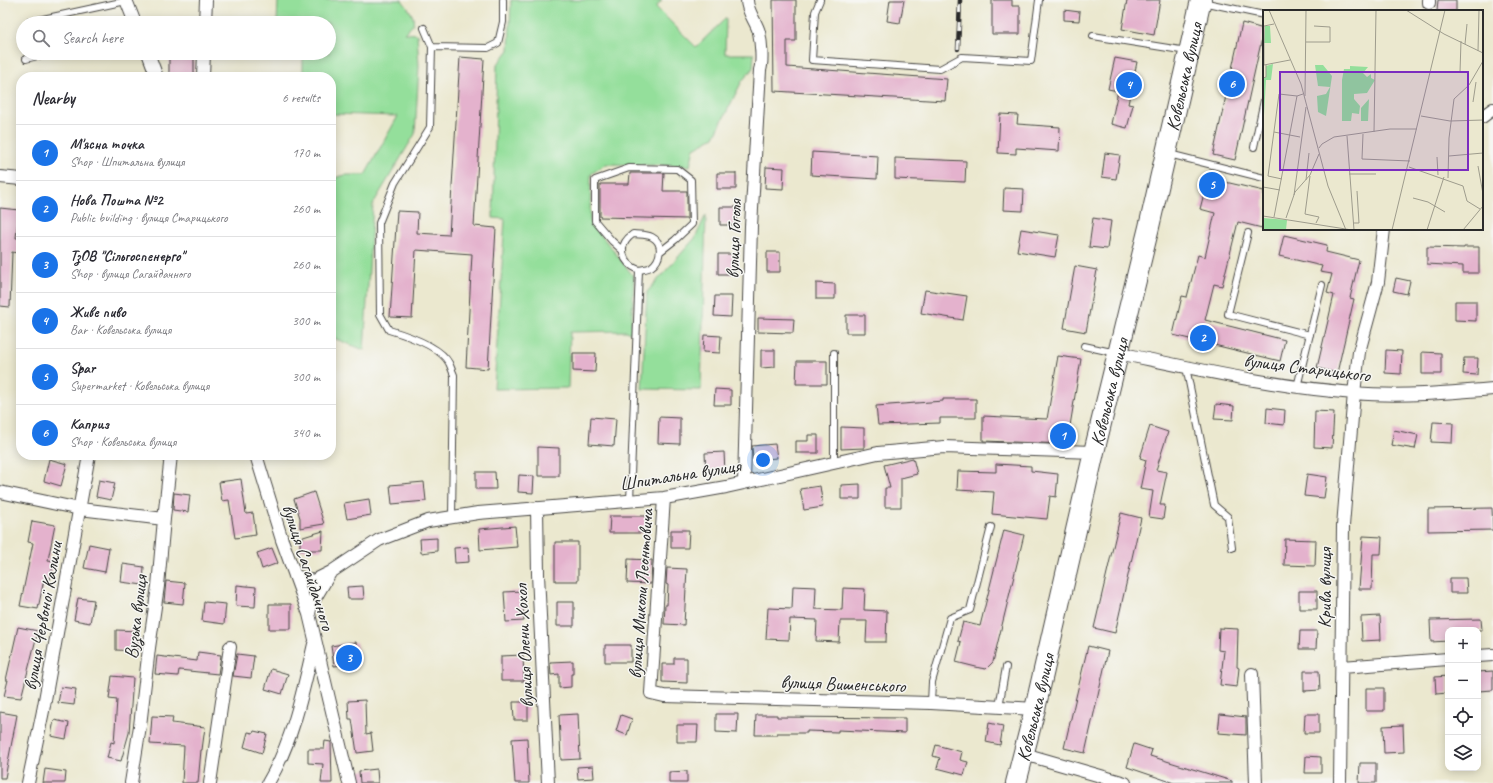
<!DOCTYPE html>
<meta charset="utf-8">
<style>
:root{--surface:#fff;--page:#f2f2f3;--text:#2b2b33;--muted:#7c7c81;--line:#e1e1e2;--accent:#1a73e8}
body{margin:0;font-family:Caveat,sans-serif;background:var(--page);color:var(--text)}
.controls{position:absolute;right:12px;bottom:12px;display:grid;overflow:hidden;border-radius:8px;box-shadow:0 2px 10px #0003}
.controls button{width:36px;height:36px;display:grid;place-items:center;padding:0;border:0;border-bottom:1px solid var(--line);background:var(--surface);color:var(--text);font:20px sans-serif}
.you{position:absolute;left:763px;top:460px;width:14px;height:14px;margin:-10px;border:3px solid #fff;border-radius:50%;background:#1a73e8;box-shadow:0 0 0 6px #1a73e833}
.badge{display:grid;place-items:center;width:26px;height:26px;border-radius:50%;background:var(--accent);color:#fff;font-size:13px;font-weight:700}
.pin{position:absolute;translate:-50% -50%;border:2px solid #fff;box-shadow:0 1px 4px #0006}
.list{margin:0;padding:0;list-style:none}
h2{display:flex;justify-content:space-between;align-items:center;height:52px;margin:0;padding:0 16px;font-size:17px}
h2 small{font-size:13px;font-weight:400;color:var(--muted)}
.list li{display:grid;grid-template-columns:26px 1fr auto;gap:12px;align-items:center;box-sizing:border-box;height:56px;padding:0 16px;border-top:1px solid var(--line)}
.list b{display:block;font-size:15px;white-space:nowrap}
.list p{margin:0;font-size:13px;white-space:nowrap;color:var(--muted)}
.list em{font-size:13px;font-style:normal;color:var(--muted)}
.icon{flex:none;width:22px;height:22px;fill:none;stroke:currentColor;stroke-width:2;stroke-linecap:round;stroke-linejoin:round}
.map{position:relative;flex:none;width:1493px;height:783px;overflow:hidden}
.search{position:absolute;background:var(--surface);box-shadow:0 2px 10px #0003;left:16px;top:16px;width:320px;height:44px;display:flex;align-items:center;gap:10px;box-sizing:border-box;padding:0 14px;border-radius:22px;color:var(--muted);font-size:15px}
.panel{position:absolute;background:var(--surface);box-shadow:0 2px 10px #0003;left:16px;top:72px;width:320px;height:388px;border-radius:16px}
.map>svg:first-child{display:block}
</style>
<div class="map">
<svg width="1493" height="783" viewBox="0 0 1493 783">
<rect width="100%" height="100%" fill="#f6f6f2"/>
<filter id="ink" filterUnits="userSpaceOnUse"><feTurbulence type="fractalNoise" baseFrequency=".025" numOctaves="2"/><feDisplacementMap in="SourceGraphic" scale="8" xChannelSelector="R" yChannelSelector="G"/><feConvolveMatrix kernelMatrix="1 2 1 2 8 2 1 2 1" color-interpolation-filters="sRGB"/></filter>
<filter id="wash" filterUnits="userSpaceOnUse"><feTurbulence type="fractalNoise" baseFrequency=".012" numOctaves="4" result="noise"/><feDisplacementMap in="SourceGraphic" scale="16" xChannelSelector="R" yChannelSelector="G"/><feGaussianBlur stdDeviation="0.9" result="paint"/><feColorMatrix in="noise" values="0 0 0 0 0 0 0 0 0 0 0 0 0 0 0 0 0 1.4 0 .05"/><feComposite in="paint" operator="in"/></filter>
<g filter="url(#wash)">
<rect width="100%" height="100%" fill="#ebe8cf"/>
<path fill="#94df9b" stroke="#608563" d="M278 0H402C406 6 416 16 413 24 412 27 406 31 404 33L417 34 419 66 415 134 373 204 364 350 331 337V179L345 175H365L398 116 331 114V77H303V53H329V23H277Z
M511 0H662L656 7 696 47 726 18 725 54H754L753 68 742 81 714 137 694 148 690 166 606 164 591 174 590 221 634 277 631 334 626 331 570 332 568 388 494 389 505 219 493 218 497 65 509 50Z
M706 215 701 390 642 389 647 292 695 238Z"/>
<g id="blocks">
<path fill="#e4b2cd" d="M773 0H796V41H787V67L947 79 945 101 774 91Z
M890 0H904L900 23 887 21Z
M992 0H1012V6H1020V34H992Z
M1127 0H1160L1154 35 1122 29Z
M1438 0H1456V11H1437Z
M1064 10 1080 12 1079 21 1064 20Z
M1242 23 1264 29 1235 160 1213 155Z
M194 56V77L169 76V57Z
M460 57 484 59 474 226 496 228 488 369 466 367 472 254 416 250 412 318 390 317 397 211 418 212 417 233 449 235Z
M1115 58 1137 62 1128 104 1133 105 1127 128 1111 124 1118 91 1108 89Z
M1000 114 1018 115 1017 124 1060 127 1059 151 1016 148V154L998 153Z
M812 152 878 156 877 179 811 175Z
M1105 153 1120 155 1116 179 1102 177Z
M895 158 966 161 965 182 895 179Z
M766 167 784 168 783 189 765 188Z
M630 173H664L663 191H687V219L600 217V184H629Z
M717 173H736V189H717Z
M1208 178 1264 191V218L1262 228 1238 222 1222 286 1214 284 1205 320 1285 340 1280 361 1173 335 1182 296 1187 297 1198 255 1205 257 1215 213 1200 209Z
M1004 188 1024 189 1023 211 1003 210Z
M720 207H736L737 225H720Z
M0 208 19 210 16 238H19L18 253 12 252 10 307 0 306Z
M1093 218 1111 221 1107 249 1089 247Z
M1021 229 1059 235 1055 257 1017 251Z
M1284 235 1327 245 1326 252 1359 260 1350 298 1354 299 1337 373 1317 368 1334 295 1327 293 1332 274 1320 272 1322 266 1279 256Z
M1427 247 1464 248V247H1479V273H1463V266L1427 264Z
M767 252H780V272H767Z
M718 254H735V274H718Z
M1075 266 1097 270 1086 332 1064 328Z
M1396 278 1410 281 1407 294 1393 291Z
M816 283 835 284V299H816Z
M925 290 967 296 963 320 921 313Z
M715 296H732L731 317 714 316Z
M1455 301H1476V321L1455 320Z
M846 315H865V333H846Z
M758 318 794 319 793 333 758 332Z
M704 335 721 336 720 353 703 352Z
M761 350H775V367L761 368Z
M1386 350 1402 351 1401 374 1385 373Z
M1422 352 1441 353V374H1422Z
M573 353H596L595 372 573 371Z
M1058 356 1081 359 1067 444 983 441V416L1047 419Z
M1464 358H1478L1477 375 1463 374Z
M797 361H827V384H796Z
M715 389 731 390V405H714Z
M943 399H976V418H940V423L878 425 876 406 943 401Z
M1216 404 1234 406 1233 420 1214 419Z
M1267 408 1285 410 1284 425 1266 423Z
M1315 411 1334 412 1332 448 1314 447Z
M591 417 616 419 614 446 589 444Z
M659 417 680 418V444L658 443Z
M1433 422 1453 423 1452 443 1431 442Z
M1150 426 1168 432 1156 470 1167 472 1160 505H1165L1163 519 1149 517 1153 491 1140 489 1146 460 1140 458Z
M841 427 864 428V448L841 449Z
M1394 430 1418 435 1415 449 1391 445Z
M808 435H818V453H796V441H808Z
M775 444 777 458 753 460 752 446Z
M538 447 559 448V476H538Z
M724 452 725 473H706L705 453Z
M913 458 917 474 901 478V507H885V488H890L884 465Z
M49 459 67 464 61 486 44 481Z
M996 464 1031 466V471L1058 474 1056 497 1050 496 1047 519 992 514 994 492 957 490 958 471 996 472Z
M476 472H495L496 489H476Z
M1307 474 1327 477 1324 498 1304 496Z
M519 475 534 476 533 493 518 492Z
M241 479 246 514 253 513 256 535 235 538 229 500 222 501 219 482Z
M99 480 115 483 111 500 96 497Z
M424 482 426 501 392 504 390 485Z
M860 484V499H841V485Z
M820 486 823 507 804 510 800 489Z
M314 492 324 524 300 528V518L294 499Z
M174 493 190 495 188 512 173 510Z
M369 499 371 515 347 519 344 503Z
M1492 508 1493 530 1428 531V509Z
M1121 513 1141 518 1115 633 1094 628Z
M610 516H646V533H609Z
M32 521 55 525 48 560 54 561 50 580 44 579 38 609 20 606 33 543 28 542Z
M515 526 517 547 480 550 479 529Z
M671 530H689L688 548H671Z
M1004 530 1024 535 993 662 986 669 980 668 956 662 961 642 958 641 963 622 980 626Z
M323 531 322 550H300V538Z
M1363 536 1382 537 1381 554H1373L1372 589H1359Z
M437 538V551L421 553 420 539Z
M1285 539 1316 540 1315 566 1284 565Z
M555 542H578V581H555Z
M89 544 109 548 105 572 84 568Z
M468 547 469 562 455 563 454 548Z
M272 548 278 563 262 569 257 553Z
M628 559 652 560 651 584 627 583Z
M123 564 144 567 143 585 121 582Z
M667 568 687 569 684 625 664 624 665 605H667L668 585 666 584Z
M1450 578H1466L1467 593H1450Z
M166 581 185 583 183 604 164 602Z
M237 585 256 587 255 607 236 606Z
M363 586 364 599H348L347 587Z
M793 586 816 587 815 609 842 610 843 588 865 589 864 610 887 611 886 642H866L867 621H840L839 642 816 641 817 620 790 619 789 640 766 639 768 608 792 609Z
M522 591 524 621 506 622 504 592Z
M1299 591H1317V609H1299Z
M78 598 94 600 90 623 74 620Z
M204 602 226 604 224 624 202 621Z
M557 602H574V626H557Z
M269 604H291V629H269Z
M1380 616 1381 640 1362 641 1361 617Z
M1481 619 1482 630H1448V641L1431 642 1430 620Z
M18 627 38 631 21 698 4 696 8 680H6Z
M1219 628 1238 629 1237 667 1239 668 1237 687 1220 685 1224 651 1218 650Z
M116 630 138 631 137 651 116 650Z
M1300 631H1317L1316 649H1299Z
M356 642 359 663 334 666 331 646Z
M605 645H631V662H605Z
M1088 646 1108 651 1085 753 1064 748Z
M198 652 221 655 218 674 179 670 178 676 155 674 157 656 197 661Z
M237 654 254 656 251 678 233 676Z
M523 655 524 681H501V656Z
M674 658H687V683L662 682V664H674Z
M573 661V674H571V687L559 688V674L551 675 550 662Z
M271 669 288 674 282 694 265 689Z
M1304 671H1319L1320 690 1304 691Z
M1493 671V690L1478 691V672Z
M112 676 133 678 129 733 121 761 107 758 111 742 114 743 117 700 109 699Z
M1448 676V693L1436 694 1435 677Z
M61 687 76 689 74 705 58 703Z
M1366 688H1384V711H1366Z
M365 700 366 734 371 733 373 751 357 753 352 719H349L348 701Z
M513 702H528V720H514Z
M0 712 17 715 5 778H0Z
M578 714 580 759 561 760 559 715Z
M716 714H738L737 733 716 732Z
M1220 714 1246 717V735L1218 733Z
M1305 714H1319V733H1304Z
M621 715 632 719 627 735 616 731Z
M756 715H777V717L905 718V733L838 730V732L807 731V733H777V735H755Z
M152 716 173 717 172 723 205 727 202 750H201L198 783H182L184 746 150 744Z
M54 720 69 723 66 739 51 736Z
M989 723 1003 726 1000 745 986 742Z
M677 725H698L697 742H677Z
M1403 725 1404 752 1384 753 1383 726Z
M254 731 267 734 262 753 244 747 248 732 253 733Z
M527 738 529 783H515L512 739Z
M325 741 331 742 332 783H321L323 764 308 763V749H324Z
M1134 744 1152 750 1150 756 1232 781V783H1174L1127 767Z
M936 745 962 752 960 760 968 762 964 775 937 768 940 758 933 756Z
M1306 756 1321 757V773H1305Z
M1360 763H1376V783H1359Z
M593 766 594 778 578 779 577 767Z
M45 769 66 772 65 783H43Z
M377 769 378 783H360L359 771Z
M687 771V783H669V772Z"/>
</g>
</g>
<g filter="url(#ink)">
<use href="#blocks" fill-opacity="0" stroke="#484744" stroke-width="1"/>
<g fill="none" stroke-linecap="round" stroke-linejoin="round">
<g stroke="#484744" stroke-width="8">
<path id="lane" d="M820 0 815 12 812 60 940 69 962 57 1031 61 1039 0
M1202 2 1264 15
M29 22 126 1
M424 28 432 47 430 127 395 183 379 223 380 314 389 330C406 335 440 346 449 363 451 367 452 371 454 375L452 517
M1093 36 1187 51
M432 47 488 48 498 43 503 22V0
M26 59 49 53
M1254 147 1264 100
M1169 154 1264 178
M1248 233 1228 314 1310 335
M633 234C639 235 646 234 652 237 664 243 661 260 651 267 648 269 643 269 639 270 622 263 616 246 633 234Z
M623 251 612 241 595 221V180L629 168 677 169 691 180 692 224 675 240 661 251
M1084 346 1116 353
M1186 367 1214 505 1228 517 1232 548
M1297 387 1322 285
M834 463V353
M630 501 639 270
M931 703 932 682 950 618 970 610 991 527
M999 707 1006 667"/>
</g>
<g stroke="#484744" stroke-width="14">
<path id="street" d="M126 0 135 23
M1429 3V0
M205 23 206 0
M148 53 157 77
M203 77 204 53
M1482 117 1493 109
M0 177 21 179
M1118 353C1196 369 1274 387 1354 393 1400 397 1447 393 1493 389
M256 455 282 540 309 614 349 783
M744 483 751 226 760 70C763 61 761 42 759 32 756 21 747 12 747 0
M0 492 80 509 164 519
M664 498 651 693 664 696 931 703 1035 709
M537 508 538 574 548 783
M295 576 313 581 331 572 379 540 428 521 478 513 664 498 726 487 878 453 944 447 1094 452
M309 614 311 605 330 573
M1478 656 1493 655
M1342 667 1448 659
M1252 674 1256 783
M1024 754 1125 783
M28 783 43 711 89 455
M131 783 140 726 149 648 158 586 164 519 171 455
M210 783 230 647
M268 783C293 741 303 691 314 644
M1340 783 1343 526 1354 393 1359 352 1378 282 1384 229"/>
</g>
<g stroke="#484744" stroke-width="22">
<g id="primary">
<path id="s1" d="M1016 783 1035 709 1094 452 1149 227 1201 0"/>
</g>
</g>
<use href="#lane" stroke="#fff" stroke-width="6"/>
<use href="#street" stroke="#fff" stroke-width="12"/>
<use href="#primary" stroke="#fff" stroke-width="20"/>
<g stroke="#2b2b2b" stroke-width="4.5">
<path id="rail" d="M958 49 960 0"/>
</g>
<use href="#rail" stroke="#f6f6f2" stroke-width="3" stroke-dasharray="9" stroke-linecap="butt"/>
</g>
</g>
<g text-anchor="middle" stroke-width="3" stroke-linejoin="round" paint-order="stroke">
<g font-size="19" fill="#2b2b2b" stroke="#f6f6f2">
<text dy="7" stroke="none"><textPath href="#s1" startOffset="726">Ковельська вулиця</textPath></text>
<text transform="translate(733 239) rotate(-88)" y="7">вулиця Гоголя</text>
<text transform="translate(1307 367) rotate(7)" y="7">вулиця Старицького</text>
<text dy="7" stroke="none"><textPath href="#s1" startOffset="402">Ковельська вулиця</textPath></text>
<text transform="translate(680 474) rotate(-9)" y="7">Шпитальна вулиця</text>
<text transform="translate(309 567) rotate(72)" y="7">вулиця Сагайдачного</text>
<text transform="translate(1324 588) rotate(-90)" y="7">Крива вулиця</text>
<text transform="translate(640 594) rotate(-86)" y="7">вулиця Миколи Леонтовича</text>
<text transform="translate(42 616) rotate(-80)" y="7">вулиця Червоної Калини</text>
<text transform="translate(135 617) rotate(-83)" y="7">Вузька вулиця</text>
<text transform="translate(523 646) rotate(-93)" y="7">вулиця Олени Хохол</text>
<text transform="translate(843 683) rotate(2)" y="7">вулиця Вишенського</text>
<text dy="7" stroke="none"><textPath href="#s1" startOffset="78">Ковельська вулиця</textPath></text>
</g>
</g>
<g transform="translate(1263 10)">
<rect width="220" height="220" fill="#ebe8cf"/>
<path d="M2 16H7L8 33H1ZM10 54 8 70H3L0 123V69L3 67V56ZM52 55H60L69 66 63 106 55 102 54 86 63 84 67 77 55 76ZM87 56 105 57 100 63 104 67 108 64V68L112 70 104 83 91 84V89L97 96 96 104 89 103 88 111H79V70L81 59H87ZM106 89 105 111H98V98ZM0 208 24 210 23 220H0Z" fill="#94df9b"/>
<path fill="none" stroke="#9e9c8d" stroke-width="1" d="M6 0 38 74 65 176 83 220M143 0 181 24 220 43M43 32H67V17L51 16M202 34 204 14M215 41 216 0M1 55V16L11 14M1 55 27 50M197 62 198 31M0 68 3 67V55M42 86 43 0M210 92 213 72M158 106 187 111 220 110M11 122 37 127M111 122 113 0M100 124 99 149 147 151M84 126 91 220M56 138 59 134 71 127 127 119H154M186 146 220 143M174 147 175 165M215 156 220 184M146 157 200 176 204 191 217 199M86 164H113M47 166 42 204 56 207 53 213M185 168 186 128 191 89 206 75 220 51M19 169 5 166 16 84 34 86M43 170 46 143M0 177 17 180M31 185 43 97M150 188 165 192 182 202M0 206 89 220M11 207 34 86 40 84M23 208 32 182 47 165 56 144M90 213H96L94 181M129 220 182 0M164 220 181 167M200 220 220 196"/>
<path fill="#7b2cbf" fill-opacity="0.15" stroke="#7b2cbf" stroke-width="2" d="M17 62H205V160H17Z"/>
<rect width="220" height="220" fill="none" stroke="#2b2b2b" stroke-width="2"/>
</g>
</svg>
<div class="controls">
<button>+</button>
<button>−</button>
<button><svg class="icon" aria-label="locate" viewBox="0 0 24 24"><circle cx="12" cy="12" r="6"/><path d="M12 2v4M12 18v4M2 12h4M18 12h4"/></svg></button>
<button><svg class="icon" aria-label="layers" viewBox="0 0 24 24"><path d="M12 4l9 5-9 5-9-5zM3 14l9 5 9-5"/></svg></button>
</div>
<div class="you"></div>
<div class="pin badge" style="left:1063px;top:436px">1</div>
<div class="pin badge" style="left:1203px;top:338px">2</div>
<div class="pin badge" style="left:349px;top:658px">3</div>
<div class="pin badge" style="left:1129px;top:85px">4</div>
<div class="pin badge" style="left:1212px;top:185px">5</div>
<div class="pin badge" style="left:1232px;top:84px">6</div>
<div class="search"><svg class="icon" aria-label="search" viewBox="0 0 24 24"><circle cx="10" cy="10" r="6"/><path d="M15 15l6 6"/></svg>Search here</div>
<section class="panel">
<h2>Nearby<small>6 results</small></h2>
<ul class="list">
<li><span class="badge">1</span><div><b>М'ясна точка</b><p>Shop · Шпитальна вулиця</p></div><em>170 m</em></li>
<li><span class="badge">2</span><div><b>Нова Пошта №2</b><p>Public building · вулиця Старицького</p></div><em>260 m</em></li>
<li><span class="badge">3</span><div><b>ТзОВ &quot;Сільгоспенерго&quot;</b><p>Shop · вулиця Сагайдачного</p></div><em>260 m</em></li>
<li><span class="badge">4</span><div><b>Живе пиво</b><p>Bar · Ковельська вулиця</p></div><em>300 m</em></li>
<li><span class="badge">5</span><div><b>Spar</b><p>Supermarket · Ковельська вулиця</p></div><em>300 m</em></li>
<li><span class="badge">6</span><div><b>Каприз</b><p>Shop · Ковельська вулиця</p></div><em>340 m</em></li>
</ul>
</section>
</div>
